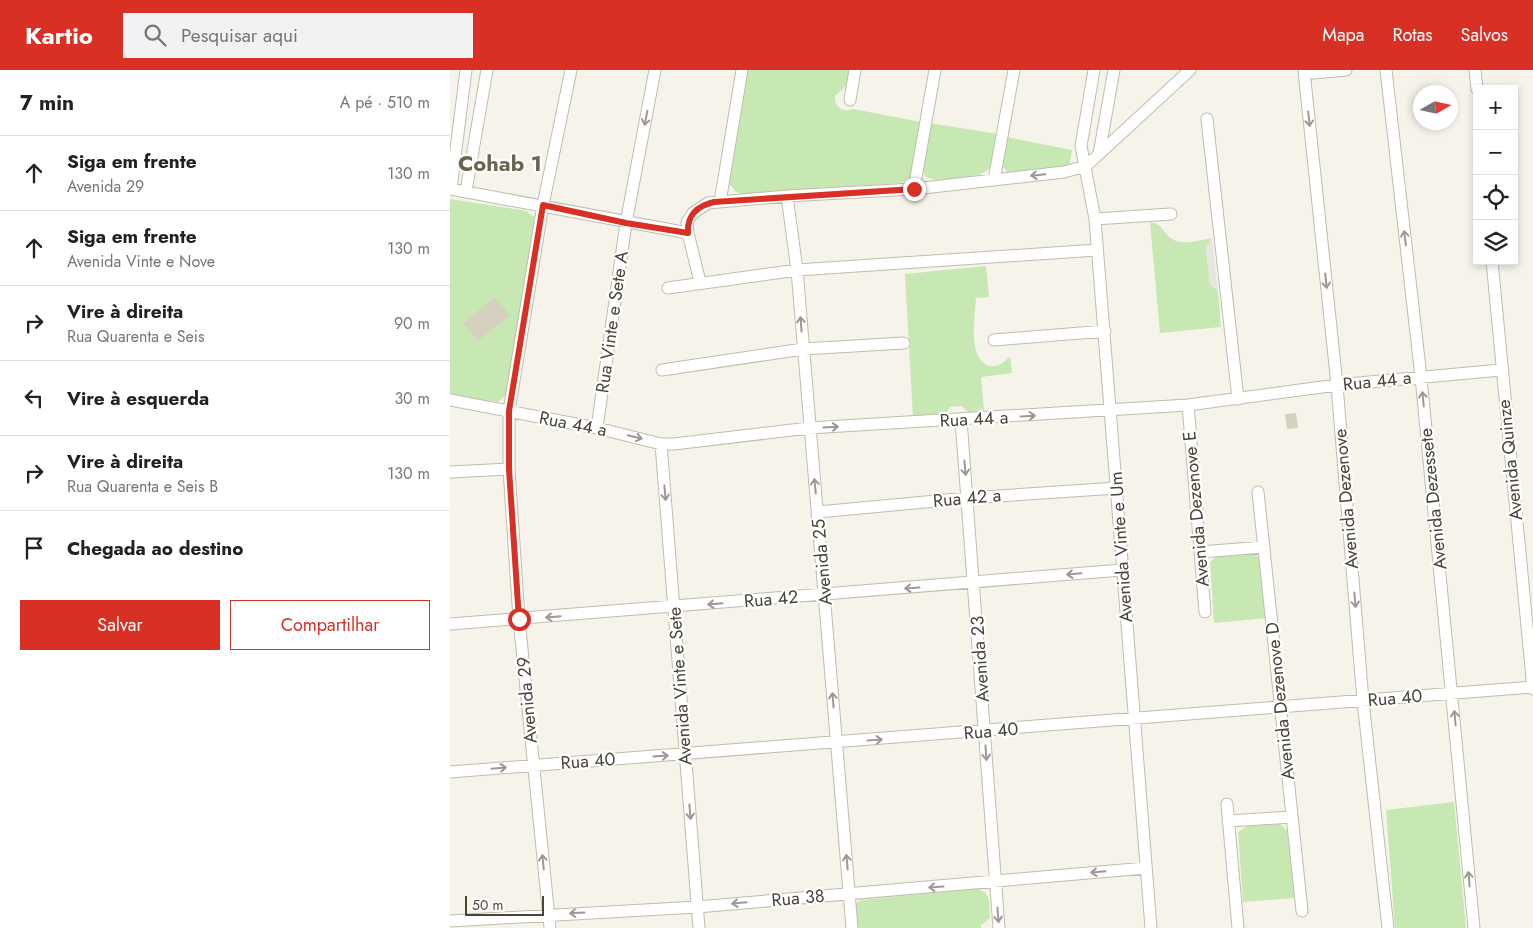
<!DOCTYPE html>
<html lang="pt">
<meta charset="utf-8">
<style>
:root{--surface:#fff;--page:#f2f2f2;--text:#222;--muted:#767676;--line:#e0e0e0;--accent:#d93025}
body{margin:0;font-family:Jost,sans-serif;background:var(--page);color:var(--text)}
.controls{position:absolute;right:15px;top:15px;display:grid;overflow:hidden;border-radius:0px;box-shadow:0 2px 8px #0003}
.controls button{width:45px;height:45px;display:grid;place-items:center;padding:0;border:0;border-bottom:1px solid var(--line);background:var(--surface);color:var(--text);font:25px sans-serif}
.compass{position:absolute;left:963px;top:15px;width:45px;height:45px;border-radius:50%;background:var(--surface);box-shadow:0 2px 8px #0003;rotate:81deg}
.scale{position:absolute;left:15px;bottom:12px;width:79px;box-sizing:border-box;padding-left:5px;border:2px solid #494538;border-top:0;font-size:14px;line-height:18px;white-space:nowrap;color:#494538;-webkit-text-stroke:4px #fff;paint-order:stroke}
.stop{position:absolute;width:15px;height:15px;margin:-11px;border:4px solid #d93025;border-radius:50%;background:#fff}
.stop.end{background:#d93025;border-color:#fff;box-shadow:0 1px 5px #0008}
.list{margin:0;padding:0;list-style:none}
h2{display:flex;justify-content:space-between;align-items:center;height:65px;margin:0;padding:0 20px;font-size:21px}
h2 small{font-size:16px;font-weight:400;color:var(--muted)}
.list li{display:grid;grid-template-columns:32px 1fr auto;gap:15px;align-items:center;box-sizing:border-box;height:75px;padding:0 20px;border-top:1px solid var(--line)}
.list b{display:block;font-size:19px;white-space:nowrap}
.list p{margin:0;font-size:16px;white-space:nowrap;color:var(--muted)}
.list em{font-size:16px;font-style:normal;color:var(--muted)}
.actions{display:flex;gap:10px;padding:15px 20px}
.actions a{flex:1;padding:11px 0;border:1px solid var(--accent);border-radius:0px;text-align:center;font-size:18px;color:var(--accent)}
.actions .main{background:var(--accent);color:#fff}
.icon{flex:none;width:28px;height:28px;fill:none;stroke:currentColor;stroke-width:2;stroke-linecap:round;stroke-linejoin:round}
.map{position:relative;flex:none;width:1083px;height:858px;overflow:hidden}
header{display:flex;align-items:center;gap:30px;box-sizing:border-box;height:70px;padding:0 25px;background:var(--accent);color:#fff}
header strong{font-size:24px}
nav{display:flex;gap:28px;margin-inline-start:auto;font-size:18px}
.search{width:350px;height:45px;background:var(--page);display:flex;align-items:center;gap:12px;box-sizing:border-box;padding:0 18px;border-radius:0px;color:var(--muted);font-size:19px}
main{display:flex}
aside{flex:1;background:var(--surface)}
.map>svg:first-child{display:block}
</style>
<header>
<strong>Kartio</strong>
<div class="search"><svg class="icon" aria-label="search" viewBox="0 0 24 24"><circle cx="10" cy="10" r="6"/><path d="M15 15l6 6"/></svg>Pesquisar aqui</div>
<nav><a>Mapa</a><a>Rotas</a><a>Salvos</a></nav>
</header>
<main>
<aside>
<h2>7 min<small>A pé · 510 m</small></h2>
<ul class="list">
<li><svg class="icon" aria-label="ahead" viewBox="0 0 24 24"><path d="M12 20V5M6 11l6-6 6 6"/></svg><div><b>Siga em frente</b><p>Avenida 29</p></div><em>130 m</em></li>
<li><svg class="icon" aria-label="ahead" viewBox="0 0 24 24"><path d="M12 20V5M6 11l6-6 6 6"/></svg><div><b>Siga em frente</b><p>Avenida Vinte e Nove</p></div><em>130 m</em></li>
<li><svg class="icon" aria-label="right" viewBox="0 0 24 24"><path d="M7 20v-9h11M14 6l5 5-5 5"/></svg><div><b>Vire à direita</b><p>Rua Quarenta e Seis</p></div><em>90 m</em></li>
<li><svg class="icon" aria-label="left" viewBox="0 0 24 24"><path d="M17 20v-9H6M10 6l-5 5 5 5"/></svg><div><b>Vire à esquerda</b></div><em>30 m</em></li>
<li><svg class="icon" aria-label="right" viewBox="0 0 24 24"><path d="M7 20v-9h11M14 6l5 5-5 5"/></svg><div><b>Vire à direita</b><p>Rua Quarenta e Seis B</p></div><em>130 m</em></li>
<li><svg class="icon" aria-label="arrive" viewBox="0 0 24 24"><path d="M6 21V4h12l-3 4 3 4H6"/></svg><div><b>Chegada ao destino</b></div></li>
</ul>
<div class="actions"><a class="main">Salvar</a><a>Compartilhar</a></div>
</aside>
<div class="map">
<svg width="1083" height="858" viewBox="0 0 1083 858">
<rect width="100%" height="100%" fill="#f5f3ea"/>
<path fill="#c8e8b3" d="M297 0H401L398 14 385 26C384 37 393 43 403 39L471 52 460 107 450 113 292 124 286 122 278 112Z
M480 53 547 64 541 97C532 109 486 115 475 106L472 98Z
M556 67 622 80 620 92 616 97 559 104 551 94Z
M0 129 77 141 84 147 86 156 56 325 48 332 0 325Z
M700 152C713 154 713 163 722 169 732 176 750 170 762 168L756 177 760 214 768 221 771 257 710 263Z
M536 196 539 227 526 228C525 246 517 291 540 296 549 297 555 292 560 286L562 303 531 307 534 342 519 343 512 336 500 337 496 344 463 348 455 204Z
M805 484 810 489 817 548 764 553 760 492 766 487Z
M1004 732 1016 858H945L936 740Z
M830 754 837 760 845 828 793 832 788 762 798 756Z
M527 819C542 822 539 836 540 848L531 855V858H405L404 835 411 830Z"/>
<path fill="#e6e5e1" d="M762 168 768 221 760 215 756 177Z"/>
<path fill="#d6d1bf" d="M45 227 60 245 28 271 13 253Z
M846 343 848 358 837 359 835 344Z"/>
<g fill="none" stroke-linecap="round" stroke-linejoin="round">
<g stroke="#c0bdac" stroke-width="13">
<path id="street" d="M644 0 631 76 645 149 701 858
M854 0 863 3 896 0
M936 0 971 307 1024 858
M1025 0 1027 19
M854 1 887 315 913 631 938 858
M400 30 405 0
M757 49 788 329
M649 84 740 0
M544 110 564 0
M0 119 238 163
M1 119 16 0
M464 119 485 0
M16 121 37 0
M337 126 347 200 402 858
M270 132 292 0
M645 149 721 144
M1042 191 1083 619
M250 212 238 163 237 152 243 143 258 133 337 126 464 119 614 102 636 96 649 84 664 0
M218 218 347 200 647 180
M544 270 655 261
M212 300 353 279 454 273
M0 330 147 358 211 374H224L359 358 738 335 887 315 1051 300
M738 335 755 542
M511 350 549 858
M147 358 176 153 205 0
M211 374 249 858
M0 402 59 399
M808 422 852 841
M368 442 518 428 667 418
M750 482 814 477
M0 554 672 500
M0 702 1083 617
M777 734 788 858
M778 751 842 747
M0 851 247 837 696 798
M100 858 69 549 59 399V341L93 135 121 0"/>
</g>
<use href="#street" stroke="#fff" stroke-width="11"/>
</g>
<defs><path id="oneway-shaft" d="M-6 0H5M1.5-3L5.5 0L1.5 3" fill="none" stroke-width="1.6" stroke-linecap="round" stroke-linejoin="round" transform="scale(1.25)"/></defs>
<g stroke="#9b9992">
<use href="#oneway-shaft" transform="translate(196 48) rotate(101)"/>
<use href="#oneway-shaft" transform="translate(859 49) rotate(84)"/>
<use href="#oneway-shaft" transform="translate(588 105) rotate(174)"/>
<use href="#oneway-shaft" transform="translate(955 168) rotate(-97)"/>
<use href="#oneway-shaft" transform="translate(876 211) rotate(84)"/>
<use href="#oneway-shaft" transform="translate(351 254) rotate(-94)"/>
<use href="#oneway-shaft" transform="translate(973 329) rotate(-96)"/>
<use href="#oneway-shaft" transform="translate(578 346) rotate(-3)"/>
<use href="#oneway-shaft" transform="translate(381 357) rotate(-3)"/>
<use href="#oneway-shaft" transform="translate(185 367) rotate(14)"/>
<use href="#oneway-shaft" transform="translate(515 398) rotate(85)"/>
<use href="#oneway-shaft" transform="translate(365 416) rotate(-96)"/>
<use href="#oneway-shaft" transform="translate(215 423) rotate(85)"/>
<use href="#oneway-shaft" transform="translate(624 504) rotate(175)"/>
<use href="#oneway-shaft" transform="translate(462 518) rotate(176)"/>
<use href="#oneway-shaft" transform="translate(905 530) rotate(85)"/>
<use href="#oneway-shaft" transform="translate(265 534) rotate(175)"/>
<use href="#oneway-shaft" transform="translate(103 547) rotate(175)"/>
<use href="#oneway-shaft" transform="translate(383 630) rotate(-94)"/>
<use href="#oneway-shaft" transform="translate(1005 648) rotate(-95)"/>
<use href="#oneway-shaft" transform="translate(425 670) rotate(-4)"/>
<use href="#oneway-shaft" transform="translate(536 683) rotate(86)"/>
<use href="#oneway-shaft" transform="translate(211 686) rotate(-4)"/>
<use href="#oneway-shaft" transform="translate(49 698) rotate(-5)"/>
<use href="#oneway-shaft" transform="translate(240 742) rotate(85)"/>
<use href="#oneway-shaft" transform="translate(93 792) rotate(-96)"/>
<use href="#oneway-shaft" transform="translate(397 792) rotate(-95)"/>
<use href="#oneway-shaft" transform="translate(648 802) rotate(175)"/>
<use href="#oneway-shaft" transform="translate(1019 809) rotate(-95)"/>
<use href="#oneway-shaft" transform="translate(486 817) rotate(176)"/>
<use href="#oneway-shaft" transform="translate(289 833) rotate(175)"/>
<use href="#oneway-shaft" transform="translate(127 843) rotate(177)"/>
<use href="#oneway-shaft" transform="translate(548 845) rotate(86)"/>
</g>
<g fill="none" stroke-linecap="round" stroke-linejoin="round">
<path stroke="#d93025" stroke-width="6" d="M69 549 59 399V341L93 135 176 153 238 163C237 145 247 136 264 132L464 119"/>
</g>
<g text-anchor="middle" stroke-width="4.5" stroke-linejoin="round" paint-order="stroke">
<g font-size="18" fill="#494538" stroke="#fff">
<text transform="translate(162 252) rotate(-82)" y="6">Rua Vinte e Sete A</text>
<text transform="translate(927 311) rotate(-6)" y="6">Rua 44 a</text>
<text transform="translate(524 349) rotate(-3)" y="6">Rua 44 a</text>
<text transform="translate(123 354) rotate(11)" y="6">Rua 44 a</text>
<text transform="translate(1060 390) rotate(-96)" y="6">Avenida Quinze</text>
<text transform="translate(517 428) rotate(-5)" y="6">Rua 42 a</text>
<text transform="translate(896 429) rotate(-95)" y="6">Avenida Dezenove</text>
<text transform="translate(983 429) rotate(-96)" y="6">Avenida Dezessete</text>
<text transform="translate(746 439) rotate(-95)" y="6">Avenida Dezenove E</text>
<text transform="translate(671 477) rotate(-94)" y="6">Avenida Vinte e Um</text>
<text transform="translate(372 492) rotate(-95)" y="6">Avenida 25</text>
<text transform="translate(321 529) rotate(-5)" y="6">Rua 42</text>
<text transform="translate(530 589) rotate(-94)" y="6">Avenida 23</text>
<text transform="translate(230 616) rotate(-94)" y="6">Avenida Vinte e Sete</text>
<text transform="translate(945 628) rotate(-5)" y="6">Rua 40</text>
<text transform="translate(77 630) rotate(-95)" y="6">Avenida 29</text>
<text transform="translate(830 631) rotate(-96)" y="6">Avenida Dezenove D</text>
<text transform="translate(541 661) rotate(-5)" y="6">Rua 40</text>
<text transform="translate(138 691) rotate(-4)" y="6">Rua 40</text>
<text transform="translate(348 828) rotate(-5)" y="6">Rua 38</text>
</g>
<g font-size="22" font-weight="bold" fill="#6b654f" stroke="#fff">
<text x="50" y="101">Cohab 1</text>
</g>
</g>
</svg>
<div class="controls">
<button>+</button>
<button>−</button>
<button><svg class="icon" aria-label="locate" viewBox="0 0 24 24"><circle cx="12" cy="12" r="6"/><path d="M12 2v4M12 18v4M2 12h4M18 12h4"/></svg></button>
<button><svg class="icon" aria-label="layers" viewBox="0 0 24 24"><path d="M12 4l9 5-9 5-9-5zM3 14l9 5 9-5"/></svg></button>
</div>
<svg class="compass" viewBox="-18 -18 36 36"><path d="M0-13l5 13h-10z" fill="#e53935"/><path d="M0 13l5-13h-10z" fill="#767676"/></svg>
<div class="scale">50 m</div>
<div class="stop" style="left:69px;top:549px"></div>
<div class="stop end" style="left:464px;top:119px"></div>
</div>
</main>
